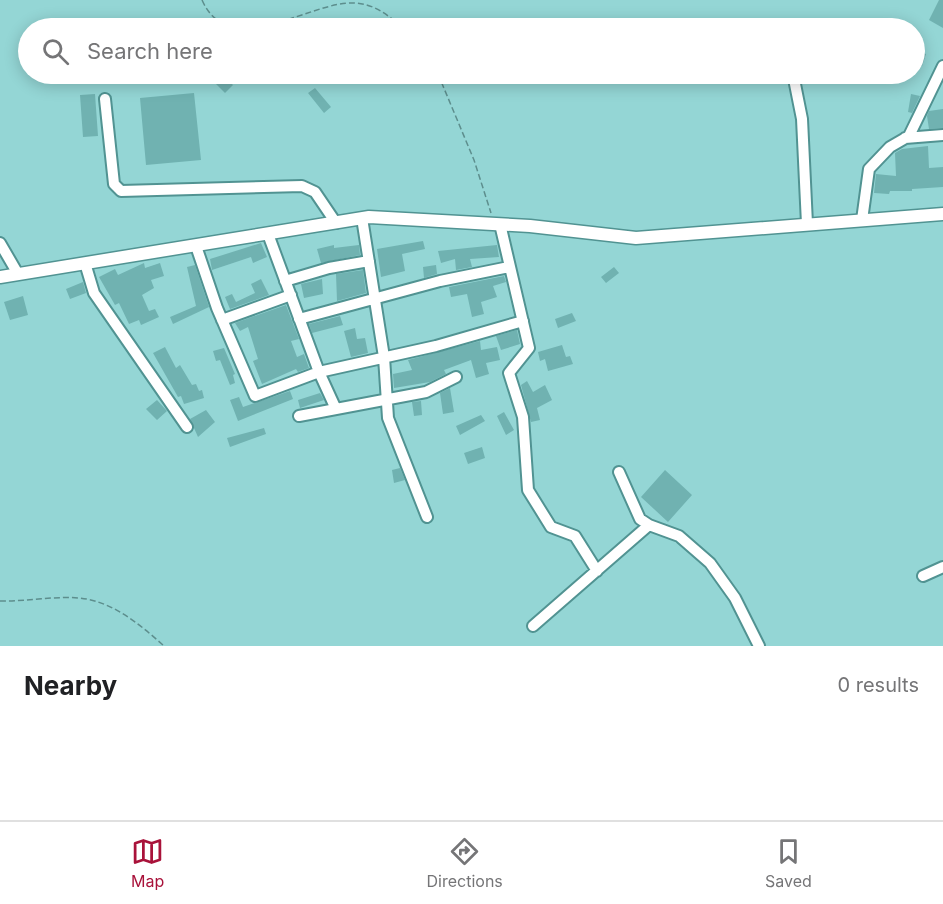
<!DOCTYPE html>
<style>
:root{--surface:#fff;--page:#f6f6f6;--text:#202124;--muted:#757577;--line:#e0e0e0;--accent:#a9123a}
body{margin:0;font-family:Inter,sans-serif;background:var(--page);color:var(--text)}
.list{margin:0;padding:0;list-style:none}
h2{display:flex;justify-content:space-between;align-items:center;height:78px;margin:0;padding:0 24px;font-size:26px}
h2 small{font-size:20px;font-weight:400;color:var(--muted)}
.icon{flex:none;width:33px;height:33px;fill:none;stroke:currentColor;stroke-width:2;stroke-linecap:round;stroke-linejoin:round}
.map{position:relative;flex:none;width:943px;height:646px;overflow:hidden}
.search{position:absolute;background:var(--surface);box-shadow:0 3px 15px #0003;left:18px;right:18px;top:18px;height:66px;display:flex;align-items:center;gap:15px;box-sizing:border-box;padding:0 21px;border-radius:33px;color:var(--muted);font-size:22px}
.sheet{height:174px;background:var(--surface)}
nav{display:flex;justify-content:space-around;align-items:center;box-sizing:border-box;height:84px;border-top:2px solid var(--line);background:var(--surface);font-size:16px;color:var(--muted)}
nav a{display:grid;justify-items:center;gap:3px}
nav .on{color:var(--accent)}
.map>svg:first-child{display:block}
</style>
<div class="map">
<svg width="943" height="646" viewBox="0 0 943 646">
<rect width="100%" height="100%" fill="#94d6d5"/>
<path fill="#70b2b1" d="M939 0H943V28L929 20Z
M915 50 926 54 922 66 915 63Z
M206 74H222L233 85 225 93Z
M315 88 331 107 324 113 308 93Z
M194 93 201 160 146 165 140 98Z
M95 94 98 136 83 137 80 95Z
M911 94 920 96 912 113 908 112Z
M943 109V128L929 129 927 116 929 111Z
M928 146 929 168 943 167V187L912 189V191H890L889 194 874 193 876 174 896 176 895 153 902 149Z
M423 241 425 249 402 254 405 271 381 277 377 249Z
M261 243 267 257 253 263 251 257 212 270 210 259Z
M334 245V248L359 245 360 255 321 263 317 249Z
M497 245 499 257 470 259 472 267 456 270 455 259 441 263 438 251Z
M144 263 145 268 160 263 164 276 151 280 154 288 142 295 149 311 155 309 159 317 141 325 139 320 129 324 119 303 115 305 99 277 115 269 118 275Z
M195 265 209 307 173 324 170 317 196 306 187 267Z
M436 265 437 274 424 278 423 267Z
M614 267 619 273 606 283 601 277Z
M363 270 366 293 337 301 336 274Z
M504 276 506 282 493 286 497 297 481 302 484 314 472 317 467 294 451 297 449 287Z
M261 279 269 295 230 309 225 297 232 294 236 302 255 293 251 284Z
M322 279 323 294 304 298 301 284Z
M83 282 86 293 70 299 66 289Z
M23 296 28 315 10 320 4 302Z
M286 305 299 339 291 341 297 357 304 354 309 368 298 372 296 369 262 384 253 361 258 359 248 327 240 331 235 323Z
M572 313 576 321 558 328 555 319Z
M340 316 343 325 312 333 309 324Z
M355 328 357 339 365 338 368 353 351 357 344 331Z
M517 330 520 344 501 350 496 336Z
M480 341 481 350 497 347 500 360 486 363 489 374 476 378 471 360 444 370 446 374 430 382 394 388 393 374 412 370 408 360Z
M562 345 566 357 570 356 573 364 548 371 545 359 540 361 538 352Z
M165 347 176 368 180 365 192 385 196 384 199 391 202 390 204 398 184 404 181 396 178 397 153 353Z
M224 348 235 374 233 375 235 383 230 385 220 360 216 361 213 351Z
M527 381 533 392 545 385 552 400 537 408 540 420 531 422 521 385Z
M450 388 454 412 443 414 440 393Z
M290 391 293 399 238 421 230 400 239 397 243 407Z
M320 393 324 400 300 408 298 400Z
M157 400 167 411 157 420 146 409Z
M421 401 422 415 414 416 412 402Z
M206 410 215 422 198 437 190 419Z
M504 412 514 430 506 435 497 416Z
M481 415 485 421 460 435 456 426Z
M264 428 266 434 230 447 227 438Z
M482 447 485 458 468 464 464 453Z
M400 468 405 480 394 483 392 470Z
M665 470 692 495 668 522 641 497Z"/>
<g fill="none" stroke-linecap="round" stroke-linejoin="round">
<g stroke="#519392" stroke-width="14">
<path id="minor" d="M793 74 802 119 807 224
M105 99 114 184 121 191 302 186 315 192 336 223
M905 138 943 135
M362 218 384 357 388 418 427 517
M862 220 869 169 890 147 909 136 943 66
M500 224 529 348 509 373 523 417 528 490 551 527 575 536 597 571
M268 234 319 372 436 346 523 321
M0 243 18 274
M196 246 217 308 255 396 319 372 335 407
M85 263 94 293 187 427
M285 281 329 268 369 261
M299 319 440 281 509 267
M222 320 291 295
M299 416 426 392 456 377
M619 472 640 519 649 525 679 536 710 563 735 598 759 646
M923 576 943 567
M533 626 649 525"/>
</g>
<g stroke="#519392" stroke-width="15">
<path id="major" d="M0 277 369 217 530 226 636 238 943 214"/>
</g>
<path stroke="#5d8e8d" stroke-width="1.5" stroke-dasharray="6 3" stroke-linecap="butt" d="M202 0C230 63 311 0 355 3 375 4 389 16 403 28
M438 74 474 160 491 213
M0 601C31 602 70 592 98 602 123 610 145 629 164 646"/>
<use href="#minor" stroke="#fff" stroke-width="10"/>
<use href="#major" stroke="#fff" stroke-width="12"/>
</g>
</svg>
<div class="search"><svg class="icon" aria-label="search" viewBox="0 0 24 24"><circle cx="10" cy="10" r="6"/><path d="M15 15l6 6"/></svg>Search here</div>
</div>
<section class="sheet">
<h2>Nearby<small>0 results</small></h2>
<ul class="list">
</ul>
</section>
<nav>
<a class="on"><svg class="icon" aria-label="map" viewBox="0 0 24 24"><path d="M3 6l6-2 6 2 6-2v14l-6 2-6-2-6 2zM9 4v14M15 6v14"/></svg>Map</a>
<a><svg class="icon" aria-label="directions" viewBox="0 0 24 24"><path d="M12 3l9 9-9 9-9-9zM9 14v-3h6M13 9l2 2-2 2"/></svg>Directions</a>
<a><svg class="icon" aria-label="saved" viewBox="0 0 24 24"><path d="M7 4h10v16l-5-4-5 4z"/></svg>Saved</a>
</nav>
